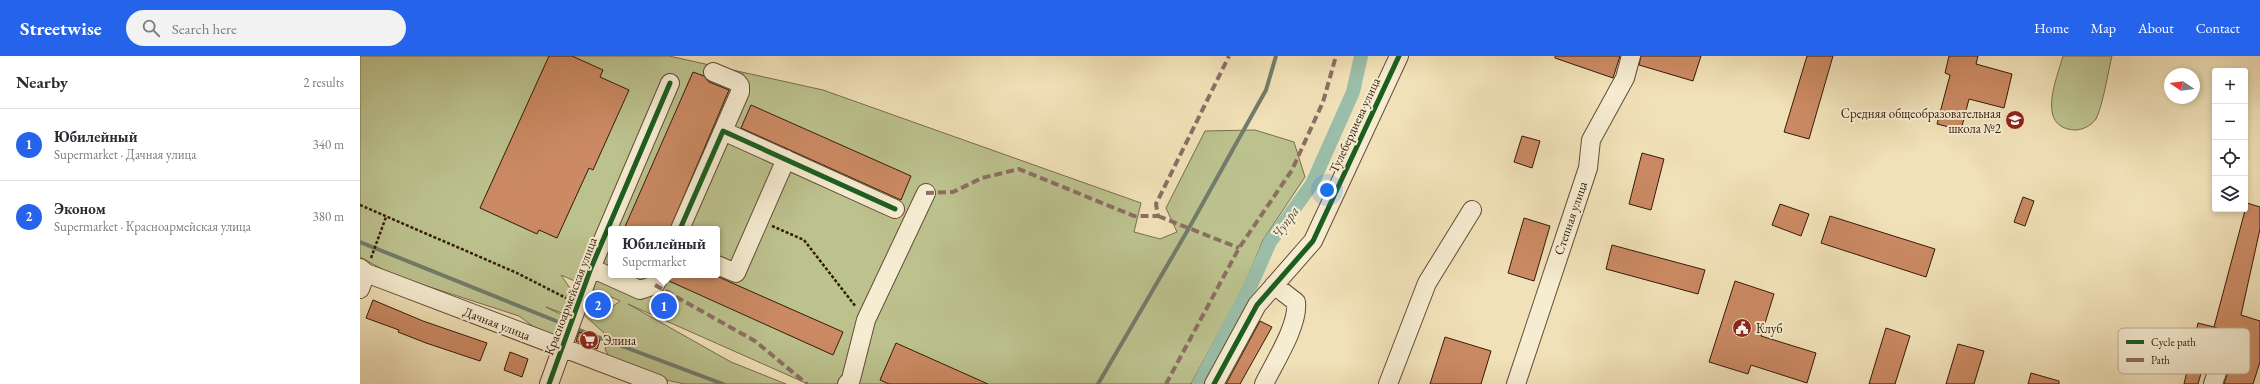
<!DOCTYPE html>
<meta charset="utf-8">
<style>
:root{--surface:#fff;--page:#f2f2f3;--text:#2b2b33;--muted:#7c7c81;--line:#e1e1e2;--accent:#2563eb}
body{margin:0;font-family:"EB Garamond",serif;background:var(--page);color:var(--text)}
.controls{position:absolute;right:12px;top:12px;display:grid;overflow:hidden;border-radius:4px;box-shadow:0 2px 6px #0003}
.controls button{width:36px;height:36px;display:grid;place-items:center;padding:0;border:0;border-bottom:1px solid var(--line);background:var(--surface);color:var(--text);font:20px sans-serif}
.compass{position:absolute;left:1804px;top:12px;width:36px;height:36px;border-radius:50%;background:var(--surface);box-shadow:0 2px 6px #0003;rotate:283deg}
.you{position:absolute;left:967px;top:134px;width:14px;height:14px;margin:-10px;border:3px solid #fff;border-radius:50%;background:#1a73e8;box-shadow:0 0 0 6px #1a73e833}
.badge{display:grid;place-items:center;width:26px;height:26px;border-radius:50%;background:var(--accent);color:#fff;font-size:13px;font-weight:700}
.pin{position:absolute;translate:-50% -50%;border:2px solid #fff;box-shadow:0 1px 4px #0006}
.popup{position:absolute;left:248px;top:170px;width:112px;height:52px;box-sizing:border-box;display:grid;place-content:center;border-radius:4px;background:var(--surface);filter:drop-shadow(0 1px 3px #0005);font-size:13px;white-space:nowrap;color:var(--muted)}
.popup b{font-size:15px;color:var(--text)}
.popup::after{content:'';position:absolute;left:50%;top:100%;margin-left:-8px;border:8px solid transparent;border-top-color:var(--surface)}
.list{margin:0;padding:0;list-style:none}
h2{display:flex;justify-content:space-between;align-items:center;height:52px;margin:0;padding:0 16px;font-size:17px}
h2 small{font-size:13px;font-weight:400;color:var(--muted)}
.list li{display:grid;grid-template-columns:26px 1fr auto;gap:12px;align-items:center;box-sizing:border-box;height:72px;padding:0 16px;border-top:1px solid var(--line)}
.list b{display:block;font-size:15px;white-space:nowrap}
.list p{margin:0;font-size:13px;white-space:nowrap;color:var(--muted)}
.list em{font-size:13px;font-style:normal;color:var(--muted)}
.icon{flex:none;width:22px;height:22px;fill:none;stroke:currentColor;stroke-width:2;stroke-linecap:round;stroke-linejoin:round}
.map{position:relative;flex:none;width:1900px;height:328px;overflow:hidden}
header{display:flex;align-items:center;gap:24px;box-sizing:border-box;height:56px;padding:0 20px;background:var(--accent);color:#fff}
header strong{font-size:19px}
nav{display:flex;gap:22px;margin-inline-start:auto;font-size:14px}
.search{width:280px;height:36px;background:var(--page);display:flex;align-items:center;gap:10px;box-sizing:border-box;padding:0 14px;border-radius:22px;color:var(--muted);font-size:15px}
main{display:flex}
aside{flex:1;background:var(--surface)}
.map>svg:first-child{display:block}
</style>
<header>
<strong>Streetwise</strong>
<div class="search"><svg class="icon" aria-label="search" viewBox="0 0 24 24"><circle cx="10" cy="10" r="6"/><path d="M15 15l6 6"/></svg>Search here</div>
<nav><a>Home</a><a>Map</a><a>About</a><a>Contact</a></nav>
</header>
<main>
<aside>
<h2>Nearby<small>2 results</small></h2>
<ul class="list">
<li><span class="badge">1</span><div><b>Юбилейный</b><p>Supermarket · Дачная улица</p></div><em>340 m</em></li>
<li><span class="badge">2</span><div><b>Эконом</b><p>Supermarket · Красноармейская улица</p></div><em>380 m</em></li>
</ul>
</aside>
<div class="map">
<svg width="1900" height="328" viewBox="0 0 1900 328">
<rect width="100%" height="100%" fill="#f1e1b8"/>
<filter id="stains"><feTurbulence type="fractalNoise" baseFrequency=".005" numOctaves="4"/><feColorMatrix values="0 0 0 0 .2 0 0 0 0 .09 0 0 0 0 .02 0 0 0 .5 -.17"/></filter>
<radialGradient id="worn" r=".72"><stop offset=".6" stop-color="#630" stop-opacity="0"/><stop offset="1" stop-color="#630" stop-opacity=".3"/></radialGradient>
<path fill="#bcc28e" stroke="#786e4c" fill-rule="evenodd" d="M0 0H309L463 34 781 147 774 176 800 183 817 176 806 152 845 75 895 74 934 86 945 121 903 184 884 230 831 328H448L268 248 371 306 426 328H325L292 321 249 301 245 293 248 285 244 277 223 258 228 252 246 255 260 245 201 219 212 235 202 257 186 251 210 263 197 281 174 271 159 260 33 219 0 201ZM251 173H357V219H251Z
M1703 0H1752C1748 16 1743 49 1736 63 1732 69 1723 74 1715 74 1675 72 1697 22 1703 0Z"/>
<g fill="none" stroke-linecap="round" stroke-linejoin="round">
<path stroke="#727c6a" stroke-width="4" d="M0 186 206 269
M214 272 363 328
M738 328 829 172 906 34 916 0"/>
<path stroke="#9bbeaa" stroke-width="14" d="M839 328 891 229 910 186 952 128 993 36 1001 0"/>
</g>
<path fill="#cb8a63" stroke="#341a09" d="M189 0H212L243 14 240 21 269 34 233 114 229 112 197 182 179 174 177 178 120 152Z
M1195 0H1260L1253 22 1195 2Z
M1281 0H1341L1333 25 1279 9Z
M1447 0H1473L1449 83 1424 76Z
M1589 0H1618L1616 8 1652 18 1644 52 1609 43 1601 74 1577 68 1590 19 1585 17Z
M333 16 344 20 349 26 369 34 310 173H264Z
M391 49 551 120 541 144 381 72Z
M1162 80 1180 85 1172 112 1154 106Z
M1282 97 1304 103 1291 154 1269 148Z
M1663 141 1674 145 1665 170 1654 166Z
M1887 147 1900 151V173L1881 259 1900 265V306L1893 328H1864L1881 280 1854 271Z
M1420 148 1449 158 1441 180 1412 169Z
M1470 160 1575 193 1566 221 1461 187Z
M1164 162 1190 170 1174 225 1148 217Z
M1252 189 1345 214 1338 238 1246 213Z
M310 219H354L483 276 473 299 309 225Z
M1375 225 1414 238 1401 280 1456 297 1447 327 1391 309 1388 318 1349 306Z
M13 244 63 265 127 287 120 305 66 287 38 276 39 274 6 262Z
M900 265 912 271 880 328H866Z
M1838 267 1854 271 1838 328H1824Z
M1526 272 1550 280 1535 328H1509Z
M219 276 240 284 237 293 216 285Z
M1085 281 1131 295 1121 328H1070Z
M536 287 628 328H529L520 324Z
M1598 288 1624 295 1614 328H1586Z
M150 296 168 303 162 321 144 314Z
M1671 317 1699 325V328H1668Z"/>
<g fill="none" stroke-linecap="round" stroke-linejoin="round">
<g stroke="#634c35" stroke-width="20">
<path id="minor" d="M353 16 377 26 380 30V36L363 75
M320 173 363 75 535 153
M357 209 376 217 426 103
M0 212 6 217 298 328
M231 212 280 234 295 229 300 219
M0 233 6 217
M189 328 231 212 310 27
M487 328 491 323 506 264 566 137
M854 328 897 249 953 185 1039 0
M904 328C914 307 939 269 936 246L914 229
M1028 328 1067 227 1112 154
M1156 328 1228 112 1231 84 1265 22 1271 0
M1853 328 1866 289"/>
</g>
<path stroke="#341a09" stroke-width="2.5" stroke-dasharray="3 2" stroke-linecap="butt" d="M0 149 157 217 206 242
M412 170 444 184 496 251
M11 202 26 161"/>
<use href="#minor" stroke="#f6ecd1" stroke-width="18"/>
<path stroke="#8d6e63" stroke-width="4" stroke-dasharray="8 4" stroke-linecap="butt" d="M566 137 593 136 622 122 659 113 774 160H798L796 148 869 0
M798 160 879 192
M295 229 395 285 447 328
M806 328 879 192 932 114 963 46 976 0"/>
<g stroke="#f6ecd1" stroke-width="8">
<path id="cycleway" d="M320 173 363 75 535 153
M189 328 231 212 310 27
M854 328 897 249 953 185 1039 0"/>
</g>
<use href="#cycleway" stroke="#1b5e20" stroke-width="5"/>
</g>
<defs>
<g id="school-disc" transform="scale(1)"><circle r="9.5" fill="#8f2418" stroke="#f6ecd1"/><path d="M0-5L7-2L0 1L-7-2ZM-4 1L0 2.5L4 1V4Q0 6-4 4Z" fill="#fff"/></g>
<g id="civic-disc" transform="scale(1)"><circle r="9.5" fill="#8f2418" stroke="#f6ecd1"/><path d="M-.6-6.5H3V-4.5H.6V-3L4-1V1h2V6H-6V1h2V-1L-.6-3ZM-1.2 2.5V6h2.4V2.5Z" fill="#fff"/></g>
<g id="supermarket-disc" transform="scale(1)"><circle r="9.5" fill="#8f2418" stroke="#f6ecd1"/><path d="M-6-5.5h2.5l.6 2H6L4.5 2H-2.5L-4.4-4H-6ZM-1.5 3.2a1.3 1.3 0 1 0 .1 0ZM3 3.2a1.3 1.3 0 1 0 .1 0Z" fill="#fff"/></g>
</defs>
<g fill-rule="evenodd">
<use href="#school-disc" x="1655" y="64"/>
<use href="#civic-disc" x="1382" y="272"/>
<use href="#supermarket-disc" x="229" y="284"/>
</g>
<g text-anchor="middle" stroke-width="4" stroke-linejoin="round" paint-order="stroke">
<g font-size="13" fill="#341a09" stroke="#f6ecd1" text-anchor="start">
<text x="1641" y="62" text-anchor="end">Средняя общеобразовательная<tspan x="1641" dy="15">школа №2</tspan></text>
<text x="1396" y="277">Клуб</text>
<text x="243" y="289">Элина</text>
</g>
<g font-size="13" fill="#341a09" stroke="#f6ecd1">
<text transform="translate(994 69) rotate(-65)" y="5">Тулебердиева улица</text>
<text transform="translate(1210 162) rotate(-71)" y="5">Степная улица</text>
<text transform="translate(210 240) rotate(-69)" y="5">Красноармейская улица</text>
<text transform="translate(137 267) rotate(21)" y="5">Дачная улица</text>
</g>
<g font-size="14" font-style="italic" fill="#585341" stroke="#f6ecd1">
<text transform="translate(925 166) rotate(-54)" y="5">Чупра</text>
</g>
</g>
<rect x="1758" y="272" width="132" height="46" rx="6" fill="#f6ecd1" stroke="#bcad95" stroke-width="1"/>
<rect x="1766" y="284" width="18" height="4" fill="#1b5e20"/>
<rect x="1766" y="302" width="18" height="4" fill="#8d6e63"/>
<g font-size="11" fill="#341a09">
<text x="1791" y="290">Cycle path</text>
<text x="1791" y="308">Path</text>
</g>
<rect width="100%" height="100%" filter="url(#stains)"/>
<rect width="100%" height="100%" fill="url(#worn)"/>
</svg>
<div class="controls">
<button>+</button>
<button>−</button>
<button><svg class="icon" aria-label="locate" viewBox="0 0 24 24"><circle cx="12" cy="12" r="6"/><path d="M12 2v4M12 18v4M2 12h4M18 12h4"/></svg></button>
<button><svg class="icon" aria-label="layers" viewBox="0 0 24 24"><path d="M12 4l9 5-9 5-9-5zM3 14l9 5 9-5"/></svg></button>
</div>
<svg class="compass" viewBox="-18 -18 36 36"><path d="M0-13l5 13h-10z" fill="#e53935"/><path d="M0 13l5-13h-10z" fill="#7c7c81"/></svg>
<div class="you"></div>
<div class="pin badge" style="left:304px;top:250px">1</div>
<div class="popup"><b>Юбилейный</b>Supermarket</div>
<div class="pin badge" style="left:238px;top:249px">2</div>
</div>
</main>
